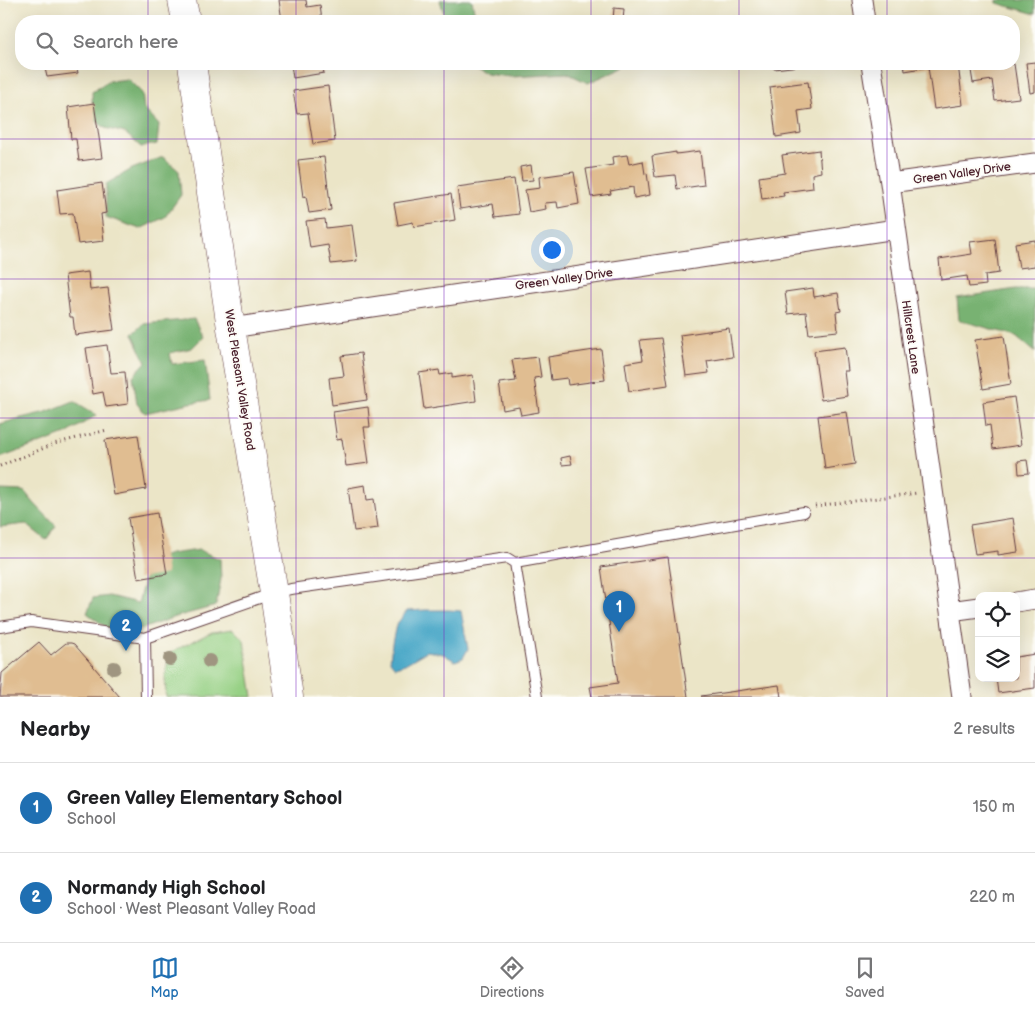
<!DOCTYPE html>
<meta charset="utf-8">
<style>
:root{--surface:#fff;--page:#f6f6f6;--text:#202124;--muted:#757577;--line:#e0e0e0;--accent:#1f6fb2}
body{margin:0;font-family:"Balsamiq Sans",sans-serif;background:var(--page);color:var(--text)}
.controls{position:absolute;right:15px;bottom:15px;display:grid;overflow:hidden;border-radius:10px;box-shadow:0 5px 20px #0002}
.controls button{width:45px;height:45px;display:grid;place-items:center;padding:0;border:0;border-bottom:1px solid var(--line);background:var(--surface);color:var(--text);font:25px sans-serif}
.you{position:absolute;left:551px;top:249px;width:18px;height:18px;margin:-12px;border:4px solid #fff;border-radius:50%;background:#1a73e8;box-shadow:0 0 0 8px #1a73e833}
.badge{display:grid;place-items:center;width:32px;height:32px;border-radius:50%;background:var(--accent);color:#fff;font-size:16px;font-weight:700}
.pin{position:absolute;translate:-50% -41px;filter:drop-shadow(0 1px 2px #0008)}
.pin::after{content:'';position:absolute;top:26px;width:18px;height:15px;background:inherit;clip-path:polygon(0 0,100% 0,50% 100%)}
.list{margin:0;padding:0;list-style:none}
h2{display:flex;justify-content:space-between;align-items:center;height:65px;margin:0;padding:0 20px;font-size:21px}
h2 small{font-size:16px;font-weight:400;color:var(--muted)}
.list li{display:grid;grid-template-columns:32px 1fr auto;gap:15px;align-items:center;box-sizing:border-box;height:90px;padding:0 20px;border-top:1px solid var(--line)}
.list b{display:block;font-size:19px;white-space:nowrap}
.list p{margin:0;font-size:16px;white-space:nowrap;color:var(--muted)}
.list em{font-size:16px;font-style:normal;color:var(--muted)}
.icon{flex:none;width:28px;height:28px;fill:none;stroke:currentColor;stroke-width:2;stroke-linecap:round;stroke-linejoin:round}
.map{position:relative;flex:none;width:1035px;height:697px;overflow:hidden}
.search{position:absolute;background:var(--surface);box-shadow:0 5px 20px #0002;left:15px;right:15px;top:15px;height:55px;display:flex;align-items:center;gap:12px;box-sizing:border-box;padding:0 18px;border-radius:20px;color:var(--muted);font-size:19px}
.sheet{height:245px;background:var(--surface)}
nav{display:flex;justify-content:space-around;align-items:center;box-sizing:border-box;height:70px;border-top:1px solid var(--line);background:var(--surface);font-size:14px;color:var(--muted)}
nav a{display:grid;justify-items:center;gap:2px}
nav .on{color:var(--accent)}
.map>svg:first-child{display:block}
</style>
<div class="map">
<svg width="1035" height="697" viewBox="0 0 1035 697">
<rect width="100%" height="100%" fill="#fdfcf7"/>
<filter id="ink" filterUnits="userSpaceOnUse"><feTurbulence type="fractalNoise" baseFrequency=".02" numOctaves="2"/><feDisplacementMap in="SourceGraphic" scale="10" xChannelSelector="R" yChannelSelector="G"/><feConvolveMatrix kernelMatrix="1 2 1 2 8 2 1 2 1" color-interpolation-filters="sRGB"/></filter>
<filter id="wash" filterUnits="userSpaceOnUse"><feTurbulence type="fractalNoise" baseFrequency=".0096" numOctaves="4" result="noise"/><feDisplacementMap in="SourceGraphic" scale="20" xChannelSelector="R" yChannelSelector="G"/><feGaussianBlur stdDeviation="1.12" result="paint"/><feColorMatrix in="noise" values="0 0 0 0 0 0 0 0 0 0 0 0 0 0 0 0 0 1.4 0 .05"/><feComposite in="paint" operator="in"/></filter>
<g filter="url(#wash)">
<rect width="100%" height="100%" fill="#ebe5c7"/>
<path fill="#96d084" stroke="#707858" d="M233 629 244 640 253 697H166L165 678 169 653 212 632Z"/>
<path fill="#78b272" stroke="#61684e" d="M440 0H472L476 21H446Z
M997 0H1035V14L997 3Z
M471 64H626V66L588 83 567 73 510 76 486 73Z
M128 79 142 93 144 109 159 125 157 144 141 147 125 133 105 128 93 118 92 92 109 81Z
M163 157 179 171 181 195 165 217 140 229 106 217V184L132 169Z
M1016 289H1035V352L1016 336 959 320 957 298Z
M194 319 203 337 192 348 170 353 172 364 205 360 210 400 190 403 145 413 137 404 133 376 146 362 133 334 144 324Z
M74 401 97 415 66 434 0 458V424L21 418 46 412Z
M0 490 24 491 34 503 56 526 46 540 26 524 0 527Z
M199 550 220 559 221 579 216 606 175 617 142 629 107 628 87 613 93 598 109 596 138 603 149 562 170 554Z"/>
<path fill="#48a7c7" stroke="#496379" d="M425 610H449L461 611 468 649 463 658 455 661 443 654 427 651 405 664 395 667 390 661 392 643 396 625 407 611Z"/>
<g id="blocks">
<path fill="#e0bd91" d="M279 0H306L307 7 320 5 322 21H282Z
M614 8 624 9 623 21 613 20Z
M1035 62V92L1030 93 1026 63Z
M44 64H76L78 73 47 77Z
M291 64H322L324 73 293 78Z
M773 64H800V66L774 69Z
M904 64H958L963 105 934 109 928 67 905 71Z
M970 64H1014L1019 98 995 101 992 80 973 83Z
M808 82 812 109 798 111 801 133 776 137 770 87Z
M328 86 335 141 313 144 308 113 297 114 293 91Z
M94 103 102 158 79 161 76 139H71L68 107Z
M819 150 821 172 812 174 813 188 783 192 784 196 762 199 759 177 785 173 782 155Z
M700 151 704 185 677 189 675 175 655 177 652 156 676 152V154Z
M627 155 629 164 643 161 645 174 647 173 650 195 634 198 633 187 610 191 611 194 591 197 586 169 613 165 612 157Z
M324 157 331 210 309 213 306 196 303 197 298 160Z
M531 165 533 180 522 181 520 167Z
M574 172 579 204 558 208 557 202 545 203 546 209 529 212 525 190 540 188 539 177Z
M514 179 519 214 495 217 493 204 460 209 457 187Z
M102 183 106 213 101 214 104 241 78 244 73 213 60 214 57 190Z
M451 194 455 220 414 227 413 222 398 225 394 203Z
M325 219 326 228 352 225 357 261 331 264 328 245 310 248 306 221Z
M995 239 999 273 985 275 986 285 969 287 967 276 941 280 939 259 972 254 970 242Z
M1035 240V266L1019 268 1015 243Z
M88 272 90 290 108 288 114 330 75 335 73 317H70L65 275Z
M813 288 814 297 838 293 841 311 836 312 838 331 809 334 806 312 788 314 785 292Z
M729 328 733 357 707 361 709 373 686 376 680 335Z
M1004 336 1011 384 983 389 975 340Z
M661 338 668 385 629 391 625 363 643 360 640 340Z
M107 345 111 373 125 372 128 404 106 407 103 392 93 394 86 348Z
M845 347 848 371H844L847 396 821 400 814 351Z
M601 349 605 380 568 385 567 378 551 380 548 357Z
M361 353 367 400 332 405 329 378 344 376 341 356Z
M538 357 541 377 534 378 539 412 521 415 519 407 503 410 499 383 516 381 512 360Z
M439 370 440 375 452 373V378L473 375 476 401 424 409 419 373Z
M1014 397 1021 445 993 449 990 425 986 426 983 402Z
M368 407 370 427H364L369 463 346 466 342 439 337 440 333 412Z
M847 412 855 464 825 469 818 416Z
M138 435 146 489 114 495 105 440Z
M570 456 572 464 562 465 561 458Z
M1027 460 1029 473 1019 474 1018 461Z
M365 485 367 500 374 499 378 528 354 531 348 488Z
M157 513 167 574 138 579 128 518Z
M1013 518 1018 552 998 555V551L975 554 970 525Z
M668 557 688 697H592L590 687 618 683 601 567Z
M39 642 51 655 66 643H71L74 644 120 697H0L2 673Z
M1035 654V688L998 693 996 678H1016V657Z
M779 685 781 697H702L701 696Z"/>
</g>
</g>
<g filter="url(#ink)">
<use href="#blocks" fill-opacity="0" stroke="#623d42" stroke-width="1"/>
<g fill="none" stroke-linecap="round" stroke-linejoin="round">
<g stroke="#623d42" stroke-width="12">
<path id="service" d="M515 563 804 512
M0 627 31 622 145 638 274 593 291 589 507 558 515 563 537 697
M145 638 146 697"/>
</g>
<g stroke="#623d42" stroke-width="21">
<path id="minor" d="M862 0 865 21
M871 64 890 183 962 697
M890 183 1035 163
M231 328 896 229
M1016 602 1035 599
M950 611 979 607"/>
</g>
<g stroke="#623d42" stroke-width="29">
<path id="secondary" d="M182 0 186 21
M192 64 231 328 274 593 289 697"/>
</g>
<path stroke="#623d42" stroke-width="3" stroke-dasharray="1 4" stroke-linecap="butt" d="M0 466 54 444 107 430
M815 506 918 493"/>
<use href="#service" stroke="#fff" stroke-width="10"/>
<use href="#minor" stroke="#fff" stroke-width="19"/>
<use href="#secondary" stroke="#fff" stroke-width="28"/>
</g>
<g fill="#9f9580">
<circle cx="170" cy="659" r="7"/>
<circle cx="209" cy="661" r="7"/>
<circle cx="114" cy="668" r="7"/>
</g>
</g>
<path fill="none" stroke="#7b2cbf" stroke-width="1" stroke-opacity="0.55" d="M148 0V21M296 0V21M444 0V21M591 0V21M739 0V21M887 0V21M148 64V697M296 64V697M444 64V697M591 64V697M739 64V697M887 64V697M0 139H1035M0 279H1035M0 418H1035M0 558H1035"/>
<g text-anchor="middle" stroke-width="4" stroke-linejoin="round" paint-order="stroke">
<g font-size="12" fill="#4a1f2b" stroke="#fdfcf7">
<text transform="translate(962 173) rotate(-8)" y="4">Green Valley Drive</text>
<text transform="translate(564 279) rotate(-8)" y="4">Green Valley Drive</text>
<text transform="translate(911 337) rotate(82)" y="4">Hillcrest Lane</text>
<text transform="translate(240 380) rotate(81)" y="4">West Pleasant Valley Road</text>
</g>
</g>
</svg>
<div class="controls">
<button><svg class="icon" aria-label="locate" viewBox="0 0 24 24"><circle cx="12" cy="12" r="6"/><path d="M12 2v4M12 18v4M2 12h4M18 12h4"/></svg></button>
<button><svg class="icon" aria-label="layers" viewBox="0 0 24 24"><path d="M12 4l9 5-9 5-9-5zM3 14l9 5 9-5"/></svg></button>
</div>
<div class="you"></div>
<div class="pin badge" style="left:619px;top:632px">1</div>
<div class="pin badge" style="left:126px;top:651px">2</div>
<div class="search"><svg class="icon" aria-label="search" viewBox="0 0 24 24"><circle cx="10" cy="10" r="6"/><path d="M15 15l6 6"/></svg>Search here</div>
</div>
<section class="sheet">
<h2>Nearby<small>2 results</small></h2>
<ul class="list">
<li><span class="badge">1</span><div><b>Green Valley Elementary School</b><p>School</p></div><em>150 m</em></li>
<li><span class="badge">2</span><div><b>Normandy High School</b><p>School · West Pleasant Valley Road</p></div><em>220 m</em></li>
</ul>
</section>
<nav>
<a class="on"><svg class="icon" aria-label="map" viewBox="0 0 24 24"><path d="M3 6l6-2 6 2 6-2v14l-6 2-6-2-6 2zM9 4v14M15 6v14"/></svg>Map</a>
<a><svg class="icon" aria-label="directions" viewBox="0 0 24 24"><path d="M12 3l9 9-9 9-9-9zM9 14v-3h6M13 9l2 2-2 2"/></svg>Directions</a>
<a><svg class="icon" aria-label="saved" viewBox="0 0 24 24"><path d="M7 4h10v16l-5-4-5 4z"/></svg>Saved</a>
</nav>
